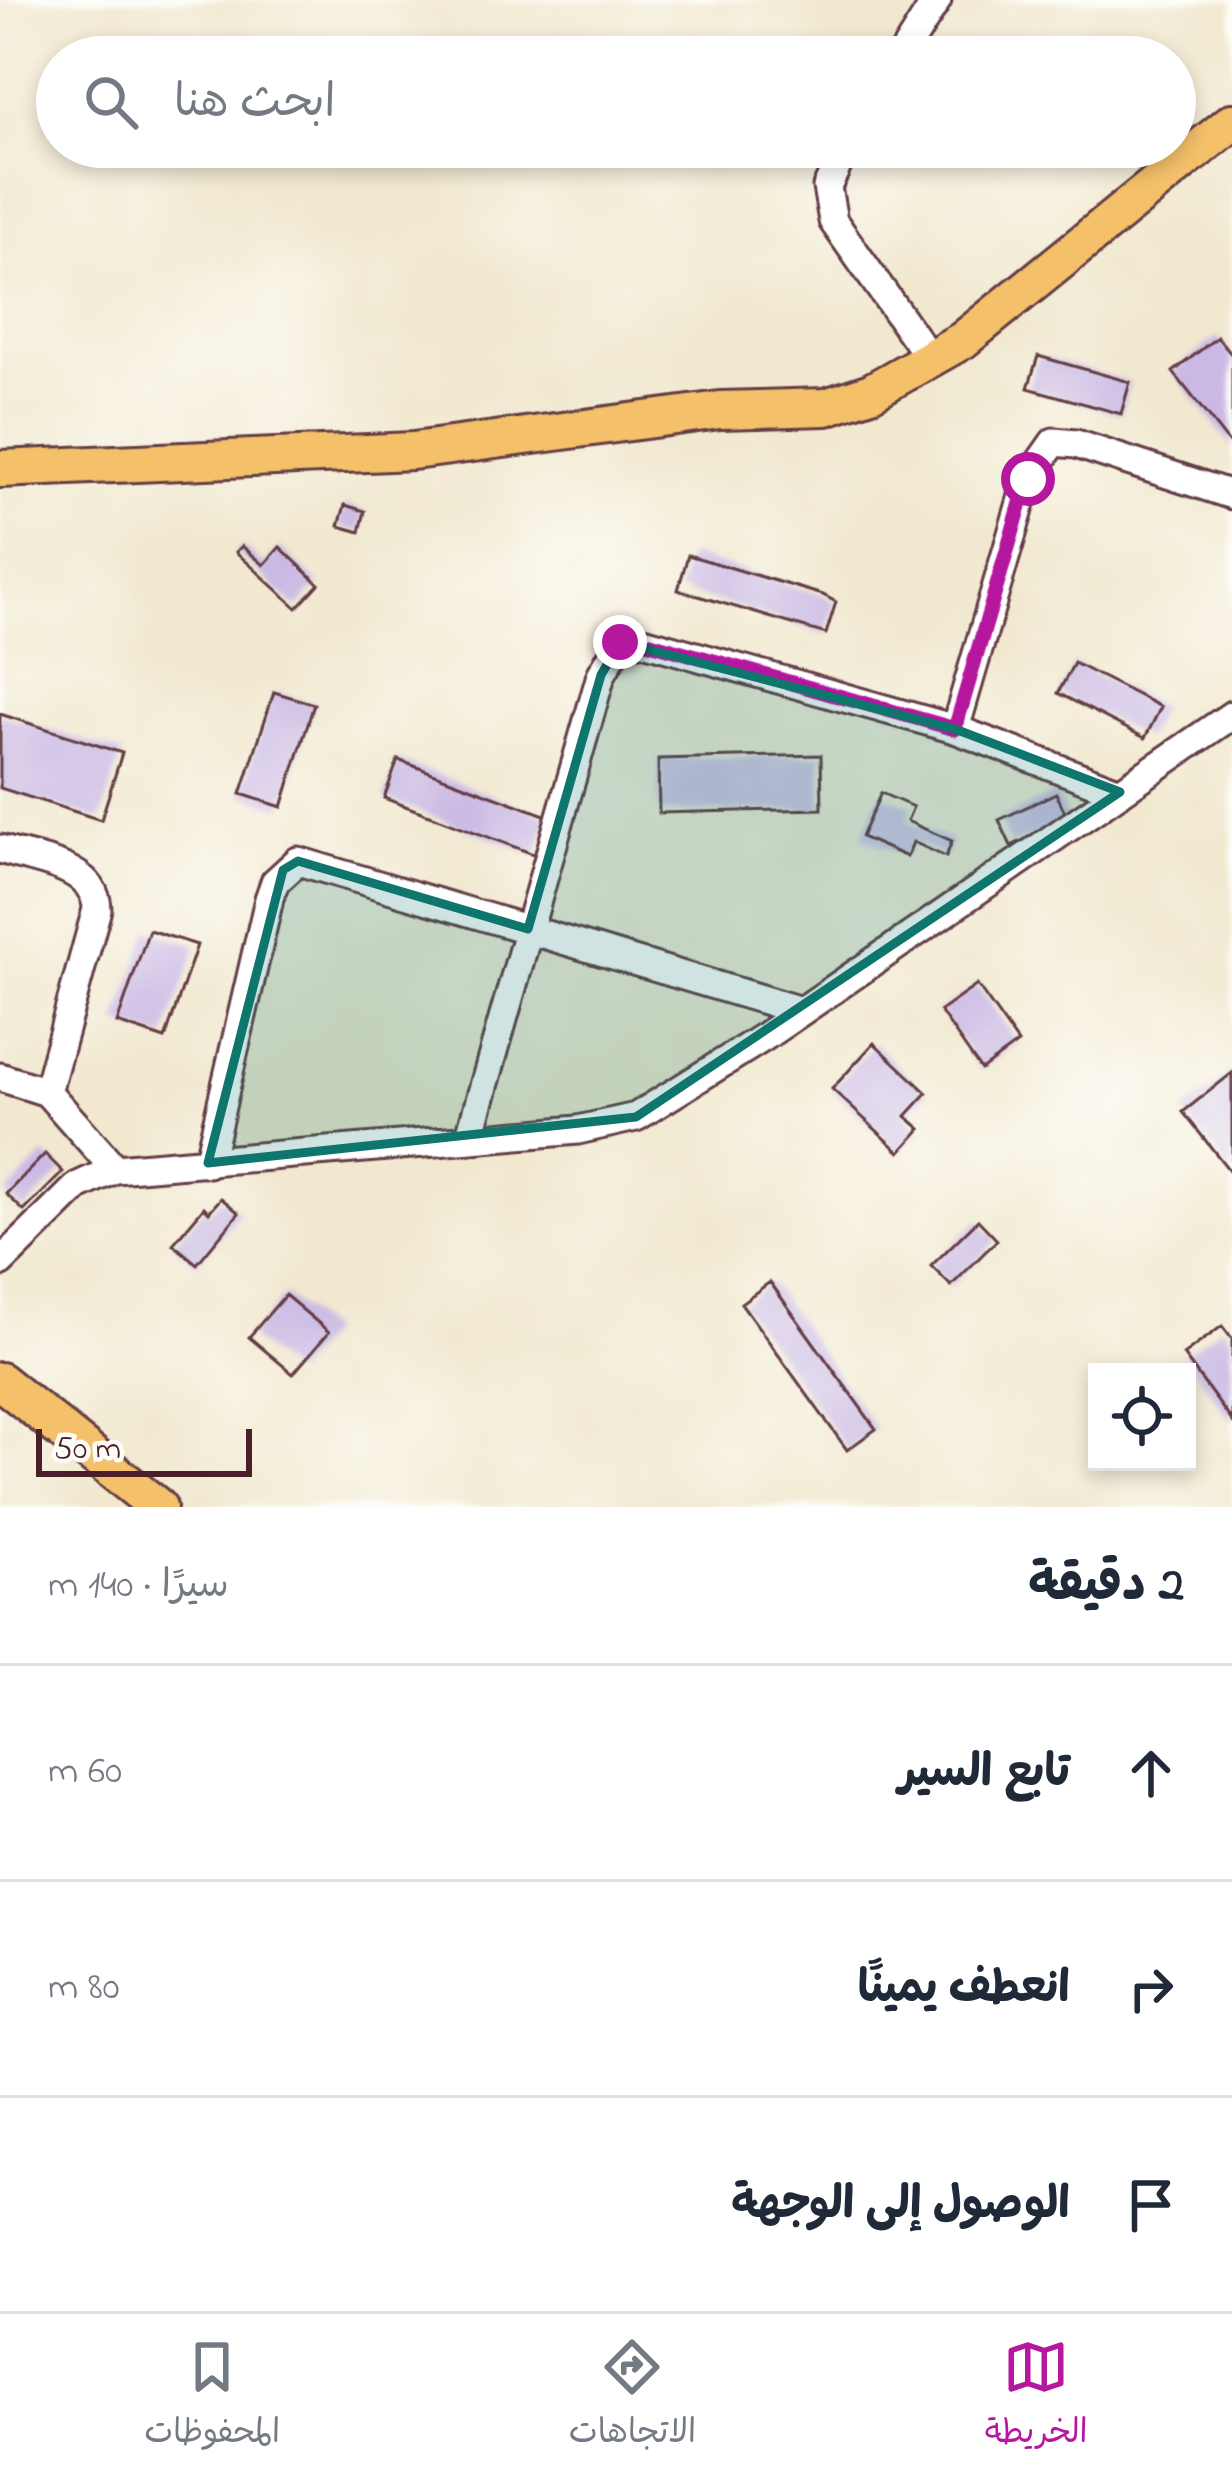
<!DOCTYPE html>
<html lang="ar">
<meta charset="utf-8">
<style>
:root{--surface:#fff;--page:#f2f2f3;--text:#1f2937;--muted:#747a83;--line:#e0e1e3;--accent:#b5179e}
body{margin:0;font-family:"Indie Flower","Playpen Sans Arabic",sans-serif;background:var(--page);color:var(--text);direction:rtl}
.controls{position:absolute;right:36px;bottom:36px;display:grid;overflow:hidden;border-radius:0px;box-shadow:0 6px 18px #0003}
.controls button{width:108px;height:108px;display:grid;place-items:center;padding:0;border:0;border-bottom:3px solid var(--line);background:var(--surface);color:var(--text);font:60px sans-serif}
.scale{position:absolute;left:36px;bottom:30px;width:216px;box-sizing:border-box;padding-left:12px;border:6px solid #4a1f2b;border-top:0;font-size:33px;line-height:42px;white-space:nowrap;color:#4a1f2b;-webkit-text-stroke:9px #fdfcf7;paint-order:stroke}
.stop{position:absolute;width:36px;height:36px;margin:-27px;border:9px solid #b5179e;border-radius:50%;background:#fff}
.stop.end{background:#b5179e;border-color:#fff;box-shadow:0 3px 12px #0008}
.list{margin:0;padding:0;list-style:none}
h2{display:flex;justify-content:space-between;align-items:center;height:156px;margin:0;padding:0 48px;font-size:51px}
h2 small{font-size:39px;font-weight:400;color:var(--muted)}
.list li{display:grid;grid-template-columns:78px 1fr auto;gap:36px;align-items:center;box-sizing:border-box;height:216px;padding:0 48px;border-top:3px solid var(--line)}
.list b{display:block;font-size:45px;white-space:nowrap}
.list em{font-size:39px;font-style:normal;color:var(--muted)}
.icon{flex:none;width:66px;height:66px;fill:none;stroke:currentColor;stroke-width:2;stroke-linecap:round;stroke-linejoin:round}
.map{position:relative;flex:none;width:1232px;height:1507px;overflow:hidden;direction:ltr}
.search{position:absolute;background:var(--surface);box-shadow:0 6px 18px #0003;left:36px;right:36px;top:36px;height:132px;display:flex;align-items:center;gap:30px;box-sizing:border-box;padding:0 42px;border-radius:66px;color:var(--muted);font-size:45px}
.sheet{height:804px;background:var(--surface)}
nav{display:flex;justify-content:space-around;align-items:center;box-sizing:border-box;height:168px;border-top:3px solid var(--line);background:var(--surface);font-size:33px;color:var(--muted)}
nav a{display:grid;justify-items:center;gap:6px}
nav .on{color:var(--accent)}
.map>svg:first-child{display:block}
</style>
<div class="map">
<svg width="1232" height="1507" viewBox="0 0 1232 1507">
<rect width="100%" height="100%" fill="#fdfcf7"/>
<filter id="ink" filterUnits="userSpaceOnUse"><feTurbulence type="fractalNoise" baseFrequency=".00833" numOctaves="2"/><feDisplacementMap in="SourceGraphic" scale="24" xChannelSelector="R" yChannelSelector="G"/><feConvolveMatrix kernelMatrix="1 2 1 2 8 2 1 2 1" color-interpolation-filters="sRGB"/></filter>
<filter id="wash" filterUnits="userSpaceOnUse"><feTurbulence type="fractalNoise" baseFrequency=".004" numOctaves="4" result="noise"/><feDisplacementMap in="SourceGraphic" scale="48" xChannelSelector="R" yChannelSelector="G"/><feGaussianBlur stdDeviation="2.7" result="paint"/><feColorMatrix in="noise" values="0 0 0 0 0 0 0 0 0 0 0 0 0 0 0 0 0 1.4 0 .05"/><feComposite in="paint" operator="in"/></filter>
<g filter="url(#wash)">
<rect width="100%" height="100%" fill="#f1e8cf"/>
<g id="blocks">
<path fill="#cab9e4" d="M1217 337 1232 355V447L1173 372Z
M1038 356 1130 382 1121 414 1028 388Z
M345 505 365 511 360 532 339 526Z
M242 546 264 565 280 547 319 584 297 608 236 552Z
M688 555 823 595 836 602 826 634 678 590Z
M1074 663 1161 707 1145 738 1058 693Z
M274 692 314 704 282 807 241 794Z
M0 714 122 753 101 820 0 788Z
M821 755 822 809 659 813 658 759Z
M398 760 550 817 536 855 384 798Z
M881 793 913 807 907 821 952 841 946 857 913 842 907 857 861 837Z
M1056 793 1068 819 1011 846 999 820Z
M149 930 197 945 165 1039 117 1023Z
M977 985 1018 1043 981 1070 940 1011Z
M874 1043 927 1093 906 1116 921 1129 900 1152 832 1089Z
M1232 1073V1174L1183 1112Z
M45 1154 63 1172 24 1211 6 1194Z
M221 1198 239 1213 197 1264 173 1244 204 1207 209 1212Z
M978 1220 997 1240 951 1286 931 1266Z
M770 1282 876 1429 847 1450 741 1303Z
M285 1295 329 1332 293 1374 249 1337Z
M1222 1326 1232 1339V1421L1183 1355Z"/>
</g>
</g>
<g filter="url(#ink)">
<use href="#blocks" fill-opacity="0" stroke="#633d44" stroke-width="3"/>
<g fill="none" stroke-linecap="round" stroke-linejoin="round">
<g stroke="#633d44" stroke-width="33">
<path id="minor" d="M901 57 937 0
M846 147 827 187 833 221 930 359
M1120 792 955 729 1028 479 1054 442 1076 444 1232 495
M0 849C34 860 96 865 97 909L47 1092
M0 1077 47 1092 115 1169
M469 1139 601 675 620 642 636 639 955 729
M208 1163 269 899 275 882 298 861 801 1011
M0 1263 78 1186 115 1169 578 1130 636 1117 764 1037 1232 715"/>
</g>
<g stroke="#633d44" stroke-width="42">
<path id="major" d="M0 469 413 451 720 410 826 407 871 392 963 340 1232 122
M0 1381 158 1507"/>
</g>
<use href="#minor" stroke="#fff" stroke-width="27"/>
<use href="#major" stroke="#f4c16a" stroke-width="36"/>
</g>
</g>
<g fill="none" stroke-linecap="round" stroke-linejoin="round" filter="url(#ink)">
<path stroke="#b5179e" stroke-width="15" d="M620 642 636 639 955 729 1028 479"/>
</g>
<path fill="#0f766e" fill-opacity="0.2" stroke="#0f766e" stroke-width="9" stroke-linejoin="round" d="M620 642 955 729 1120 792 636 1117 208 1163 283 870 298 861 528 929 601 675Z"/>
</svg>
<div class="controls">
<button><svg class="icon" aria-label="locate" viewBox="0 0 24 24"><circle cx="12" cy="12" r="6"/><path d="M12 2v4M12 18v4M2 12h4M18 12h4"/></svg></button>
</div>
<div class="scale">50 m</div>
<div class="stop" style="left:1028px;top:479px"></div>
<div class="stop end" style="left:620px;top:642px"></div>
<div class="search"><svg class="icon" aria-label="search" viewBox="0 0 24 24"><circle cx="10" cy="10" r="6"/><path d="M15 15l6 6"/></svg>ابحث هنا</div>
</div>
<section class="sheet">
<h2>2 دقيقة<small>سيرًا · 140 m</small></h2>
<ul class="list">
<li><svg class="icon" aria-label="ahead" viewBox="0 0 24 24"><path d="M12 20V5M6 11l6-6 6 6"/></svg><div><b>تابع السير</b></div><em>60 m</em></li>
<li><svg class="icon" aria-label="right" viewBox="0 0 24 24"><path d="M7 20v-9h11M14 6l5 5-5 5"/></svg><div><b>انعطف يمينًا</b></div><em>80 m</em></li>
<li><svg class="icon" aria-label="arrive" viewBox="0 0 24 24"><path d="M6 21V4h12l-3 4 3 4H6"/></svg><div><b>الوصول إلى الوجهة</b></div></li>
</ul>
</section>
<nav>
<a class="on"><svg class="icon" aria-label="map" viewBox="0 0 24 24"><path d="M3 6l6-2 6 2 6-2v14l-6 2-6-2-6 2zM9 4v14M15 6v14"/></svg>الخريطة</a>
<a><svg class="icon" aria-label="directions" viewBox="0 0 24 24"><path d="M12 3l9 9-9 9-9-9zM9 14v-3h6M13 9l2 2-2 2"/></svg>الاتجاهات</a>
<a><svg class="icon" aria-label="saved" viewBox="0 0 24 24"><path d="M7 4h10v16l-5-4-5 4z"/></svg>المحفوظات</a>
</nav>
